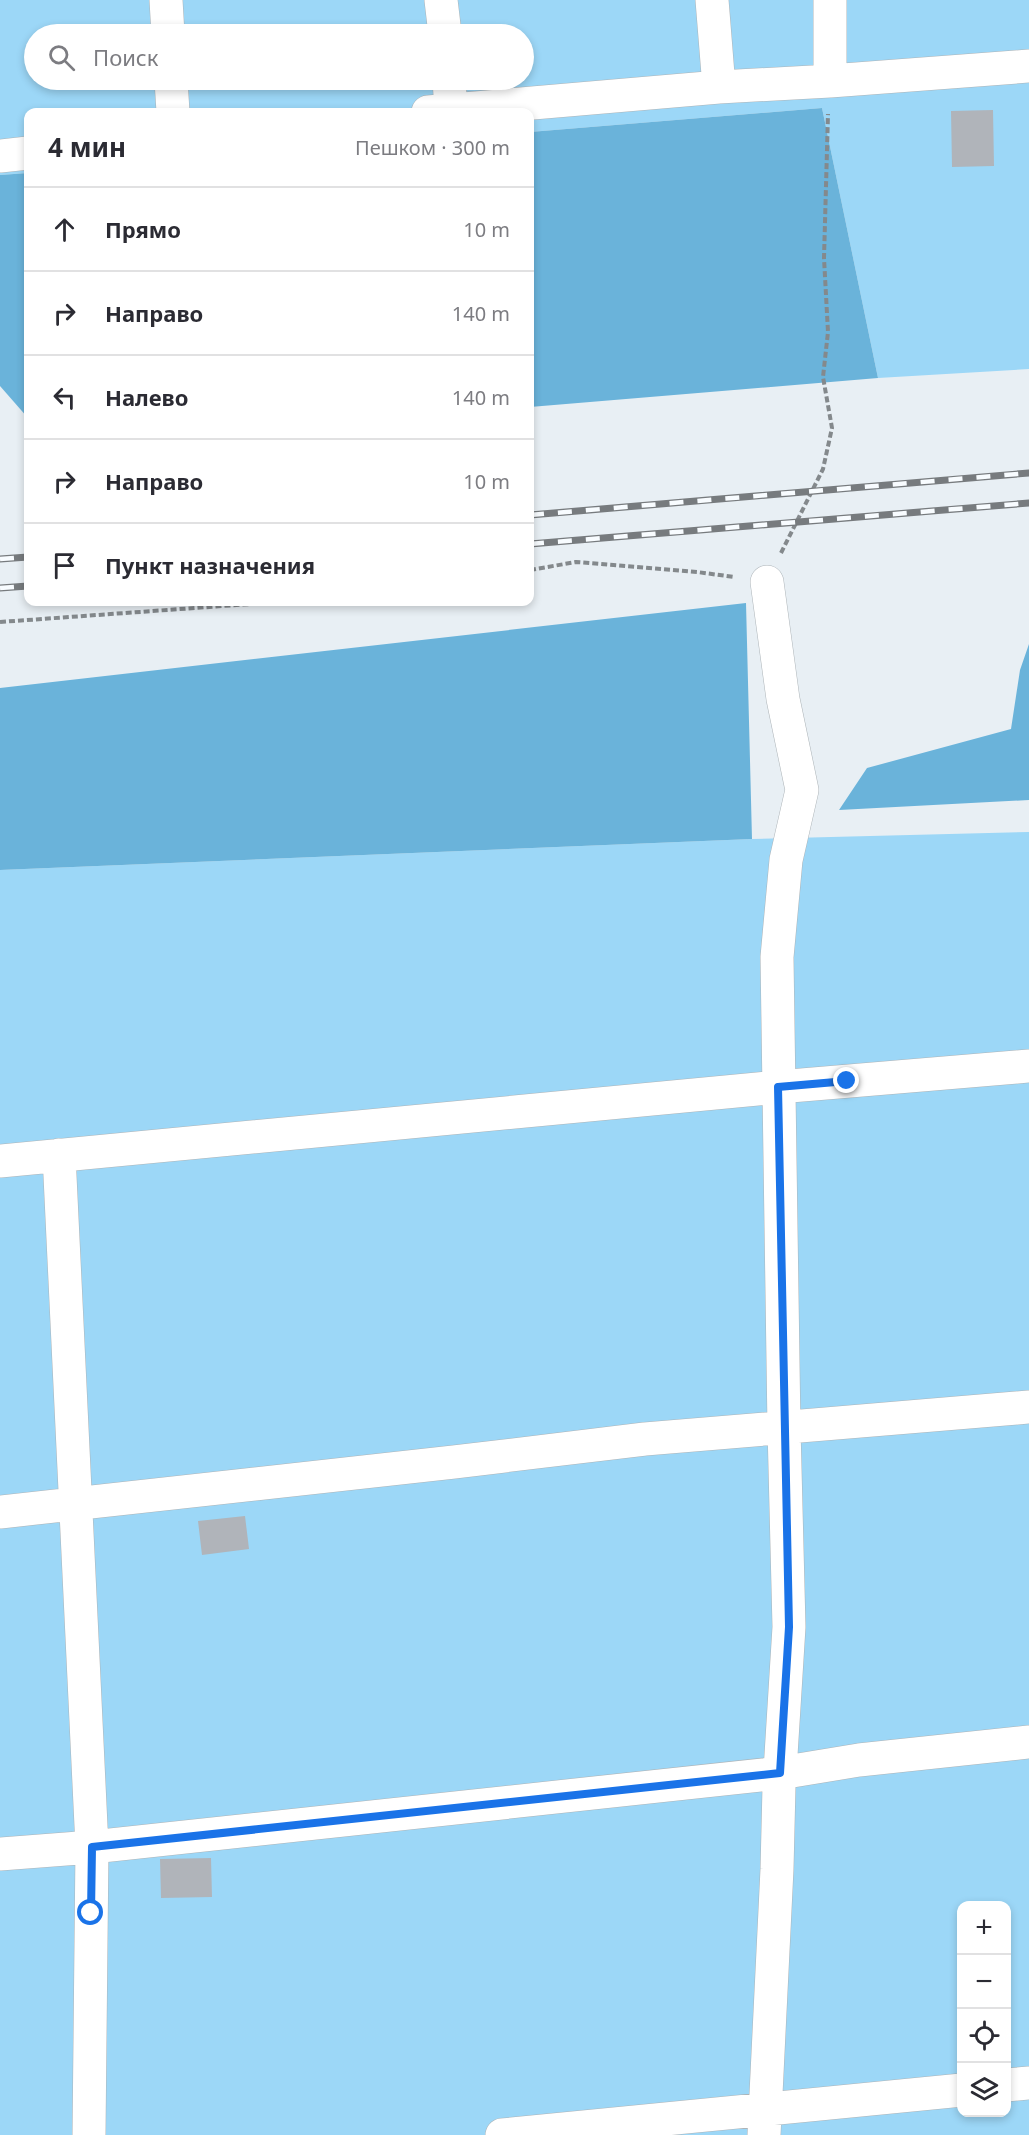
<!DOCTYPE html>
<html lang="ru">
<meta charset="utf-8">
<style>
:root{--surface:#fff;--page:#f2f2f3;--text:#2b2b33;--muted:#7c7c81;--line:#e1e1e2}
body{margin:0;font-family:"Noto Sans",sans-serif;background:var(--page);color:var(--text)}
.controls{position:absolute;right:18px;bottom:18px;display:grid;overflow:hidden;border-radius:12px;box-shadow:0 3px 9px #0003}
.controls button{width:54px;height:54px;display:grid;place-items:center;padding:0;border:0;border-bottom:2px solid var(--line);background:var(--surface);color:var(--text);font:30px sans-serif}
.stop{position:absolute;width:18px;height:18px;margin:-14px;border:4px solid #1a73e8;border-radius:50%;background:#fff}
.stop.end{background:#1a73e8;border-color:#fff;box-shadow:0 2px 6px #0008}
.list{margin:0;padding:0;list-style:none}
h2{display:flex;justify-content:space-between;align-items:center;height:78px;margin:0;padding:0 24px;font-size:26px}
h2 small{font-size:20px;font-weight:400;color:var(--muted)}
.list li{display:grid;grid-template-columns:39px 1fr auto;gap:18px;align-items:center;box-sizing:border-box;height:84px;padding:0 24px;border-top:2px solid var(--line)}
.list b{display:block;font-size:22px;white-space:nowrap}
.list em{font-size:20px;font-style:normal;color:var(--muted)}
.icon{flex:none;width:33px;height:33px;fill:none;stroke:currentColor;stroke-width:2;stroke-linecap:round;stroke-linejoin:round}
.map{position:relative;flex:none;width:1029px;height:2135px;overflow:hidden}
.search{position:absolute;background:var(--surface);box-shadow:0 3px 9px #0003;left:24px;top:24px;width:510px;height:66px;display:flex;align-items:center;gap:15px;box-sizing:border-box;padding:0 21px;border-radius:33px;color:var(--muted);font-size:22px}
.panel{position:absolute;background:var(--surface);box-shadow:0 3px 9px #0003;left:24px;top:108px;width:510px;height:498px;border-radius:12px}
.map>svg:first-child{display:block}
</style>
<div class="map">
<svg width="1029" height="2135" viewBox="0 0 1029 2135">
<rect width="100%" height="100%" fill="#e8eff4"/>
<path fill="#9cd7f7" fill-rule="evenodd" d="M0 0H1029V369L878 378 822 108 530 132V112H28V173L0 175ZM34 34H524V80H34Z
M1029 832V2135H0V870L752 839ZM962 1906H1006V2112H962Z"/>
<path fill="#6ab3da" d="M822 108 878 378 530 407V132Z
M28 173V418L0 386V175Z
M746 603 752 839 0 870V688Z
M1029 644V800L839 810 867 768 1011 729 1020 670Z"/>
<path fill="#b0b4ba" d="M993 110 994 166 952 167 951 111Z
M245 1516 249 1549 202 1555 198 1521Z
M211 1858 212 1897 161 1898 160 1859Z"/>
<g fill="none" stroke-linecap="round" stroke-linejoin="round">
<g stroke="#adb4b8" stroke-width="34">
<path id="minor" d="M166 0 168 34
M441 0 445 34
M712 0 719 87
M171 80 173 112
M449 80 451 110
M830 81 1029 66
M428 112 719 87 830 81V0
M0 156 28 153
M59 1155 92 1847 89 2135
M0 1161 778 1087 1029 1066
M0 1512 454 1462 645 1439 1029 1407
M0 1854 92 1847 780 1773 859 1760 1029 1742
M1006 2085 1029 2083
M502 2135 962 2090
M764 2135 777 1869 779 1787 789 1627 784 1428 777 957 786 860 802 790 783 699 767 582"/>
</g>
<path stroke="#84898c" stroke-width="4" stroke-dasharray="6 3" stroke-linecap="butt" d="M781 553 823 469 832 428 823 377 828 332 824 258 828 114
M530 570 576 562 697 572 734 577
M0 622 278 602"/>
<use href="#minor" stroke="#fff" stroke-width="33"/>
<g stroke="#777b7e" stroke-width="7">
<path id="rail" d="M530 515 1029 473
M530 544 1029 503
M0 559 28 557
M0 588 28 586"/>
</g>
<use href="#rail" stroke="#f8fcff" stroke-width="4.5" stroke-dasharray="14" stroke-linecap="butt"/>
</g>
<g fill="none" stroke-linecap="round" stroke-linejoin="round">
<path stroke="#1a73e8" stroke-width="8" d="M91 1913 92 1847 780 1773 789 1627 778 1087 847 1081"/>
</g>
</svg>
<div class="controls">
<button>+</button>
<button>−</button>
<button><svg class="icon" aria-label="locate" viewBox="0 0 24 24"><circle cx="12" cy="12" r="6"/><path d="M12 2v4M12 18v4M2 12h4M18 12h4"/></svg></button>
<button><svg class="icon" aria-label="layers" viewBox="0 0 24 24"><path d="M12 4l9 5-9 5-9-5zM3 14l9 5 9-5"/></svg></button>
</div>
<div class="stop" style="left:91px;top:1913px"></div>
<div class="stop end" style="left:847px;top:1081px"></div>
<div class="search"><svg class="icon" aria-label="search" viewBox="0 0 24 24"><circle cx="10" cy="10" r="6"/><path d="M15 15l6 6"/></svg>Поиск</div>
<section class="panel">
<h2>4 мин<small>Пешком · 300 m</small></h2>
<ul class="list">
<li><svg class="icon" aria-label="ahead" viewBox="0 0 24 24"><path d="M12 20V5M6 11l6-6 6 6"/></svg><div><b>Прямо</b></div><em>10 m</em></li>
<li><svg class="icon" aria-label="right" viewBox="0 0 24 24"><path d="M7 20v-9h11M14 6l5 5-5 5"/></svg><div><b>Направо</b></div><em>140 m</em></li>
<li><svg class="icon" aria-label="left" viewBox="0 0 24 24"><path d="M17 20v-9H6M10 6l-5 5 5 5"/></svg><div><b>Налево</b></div><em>140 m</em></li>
<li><svg class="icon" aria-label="right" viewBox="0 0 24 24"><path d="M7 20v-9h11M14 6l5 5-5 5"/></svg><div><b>Направо</b></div><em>10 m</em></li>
<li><svg class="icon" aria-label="arrive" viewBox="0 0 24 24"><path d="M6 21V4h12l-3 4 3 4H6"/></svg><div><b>Пункт назначения</b></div></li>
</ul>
</section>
</div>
